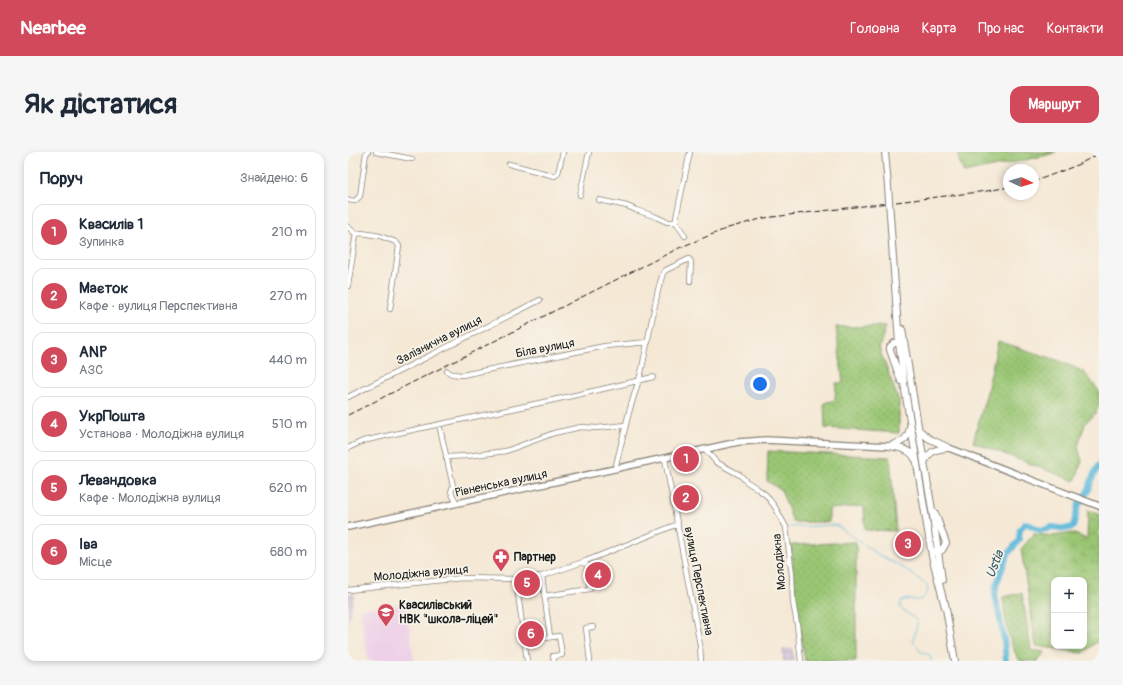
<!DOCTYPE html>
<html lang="uk">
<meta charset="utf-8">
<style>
:root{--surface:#fff;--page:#f6f6f7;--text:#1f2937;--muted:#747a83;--line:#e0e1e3;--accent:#d1495b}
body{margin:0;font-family:Pangolin,sans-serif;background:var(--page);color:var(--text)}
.controls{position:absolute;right:12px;bottom:12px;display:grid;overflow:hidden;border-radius:8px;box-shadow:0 2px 6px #0003}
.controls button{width:36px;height:36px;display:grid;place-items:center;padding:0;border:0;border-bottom:1px solid var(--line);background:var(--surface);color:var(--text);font:20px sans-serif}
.compass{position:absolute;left:655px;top:12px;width:36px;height:36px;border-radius:50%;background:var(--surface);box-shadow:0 2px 6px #0003;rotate:94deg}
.you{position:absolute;left:412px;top:232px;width:14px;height:14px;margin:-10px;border:3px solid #fff;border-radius:50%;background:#1a73e8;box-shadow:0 0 0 6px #1a73e833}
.badge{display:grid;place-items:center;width:26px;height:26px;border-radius:50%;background:var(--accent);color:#fff;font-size:13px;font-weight:700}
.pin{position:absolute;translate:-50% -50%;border:2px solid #fff;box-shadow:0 1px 4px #0006}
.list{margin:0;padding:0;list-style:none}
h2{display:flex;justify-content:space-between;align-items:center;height:52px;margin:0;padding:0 16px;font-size:17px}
h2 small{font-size:13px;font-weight:400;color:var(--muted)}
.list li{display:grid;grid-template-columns:26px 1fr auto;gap:12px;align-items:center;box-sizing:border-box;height:56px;margin:0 8px 8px;padding:0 8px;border:1px solid var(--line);border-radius:12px}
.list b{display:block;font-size:15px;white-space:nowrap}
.list p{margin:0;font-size:13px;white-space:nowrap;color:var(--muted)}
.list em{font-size:13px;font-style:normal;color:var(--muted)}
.map{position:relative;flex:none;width:751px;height:509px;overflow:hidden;border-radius:12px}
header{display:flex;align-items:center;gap:24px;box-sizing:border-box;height:56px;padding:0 20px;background:var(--accent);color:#fff}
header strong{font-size:19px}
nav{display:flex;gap:22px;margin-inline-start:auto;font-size:14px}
.intro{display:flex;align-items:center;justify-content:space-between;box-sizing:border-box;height:96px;padding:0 24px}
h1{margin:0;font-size:28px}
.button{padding:10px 18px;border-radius:12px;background:var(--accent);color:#fff;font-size:14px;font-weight:700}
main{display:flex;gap:24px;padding:0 24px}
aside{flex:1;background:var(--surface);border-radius:12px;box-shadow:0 2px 6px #0003}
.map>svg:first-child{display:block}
</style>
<header>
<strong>Nearbee</strong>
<nav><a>Головна</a><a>Карта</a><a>Про нас</a><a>Контакти</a></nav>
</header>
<div class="intro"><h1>Як дістатися</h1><a class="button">Маршрут</a></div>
<main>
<aside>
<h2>Поруч<small>Знайдено: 6</small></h2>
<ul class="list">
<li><span class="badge">1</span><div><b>Квасилів 1</b><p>Зупинка</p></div><em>210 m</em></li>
<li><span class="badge">2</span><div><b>Маєток</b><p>Кафе · вулиця Перспективна</p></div><em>270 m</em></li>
<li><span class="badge">3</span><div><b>ANP</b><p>АЗС</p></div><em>440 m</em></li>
<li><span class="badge">4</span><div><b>УкрПошта</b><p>Установа · Молодіжна вулиця</p></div><em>510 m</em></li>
<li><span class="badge">5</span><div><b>Левандовка</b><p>Кафе · Молодіжна вулиця</p></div><em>620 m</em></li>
<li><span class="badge">6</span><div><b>Іва</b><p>Місце</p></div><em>680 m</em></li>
</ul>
</aside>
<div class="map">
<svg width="751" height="509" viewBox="0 0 751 509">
<defs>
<pattern id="industrial-grid" width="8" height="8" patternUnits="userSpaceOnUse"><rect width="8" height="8" fill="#ccbed4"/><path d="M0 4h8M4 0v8" fill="none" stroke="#afa3b5"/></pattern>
<pattern id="wetland-marsh" width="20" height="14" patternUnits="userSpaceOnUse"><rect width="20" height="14" fill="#9ac673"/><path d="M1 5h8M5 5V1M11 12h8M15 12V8" fill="none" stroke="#84aa63"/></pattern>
<pattern id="garden-dots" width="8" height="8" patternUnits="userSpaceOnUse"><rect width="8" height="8" fill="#9ac673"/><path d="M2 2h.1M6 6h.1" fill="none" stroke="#84aa63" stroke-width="1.8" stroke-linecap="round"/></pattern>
</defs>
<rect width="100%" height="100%" fill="#f7f3e8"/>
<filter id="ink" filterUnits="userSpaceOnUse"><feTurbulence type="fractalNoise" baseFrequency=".025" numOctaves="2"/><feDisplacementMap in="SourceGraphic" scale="8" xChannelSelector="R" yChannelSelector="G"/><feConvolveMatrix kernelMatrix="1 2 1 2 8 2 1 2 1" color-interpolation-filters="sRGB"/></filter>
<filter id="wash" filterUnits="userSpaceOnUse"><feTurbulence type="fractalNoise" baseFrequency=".012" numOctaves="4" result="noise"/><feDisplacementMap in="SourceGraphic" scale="16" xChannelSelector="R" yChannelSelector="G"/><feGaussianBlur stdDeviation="0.9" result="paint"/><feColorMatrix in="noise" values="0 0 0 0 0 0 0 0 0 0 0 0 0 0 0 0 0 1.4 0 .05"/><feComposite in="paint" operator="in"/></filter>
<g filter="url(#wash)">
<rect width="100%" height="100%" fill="#f5e8d5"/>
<path fill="#eed0e8" d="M58 451 66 509H20L12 457Z"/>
<path fill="url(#industrial-grid)" d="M0 441H7L0 471Z
M445 496 446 509H435L434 497Z"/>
<path fill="url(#wetland-marsh)" stroke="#5b7148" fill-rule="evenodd" d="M609 0H708L696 4 616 21 612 11Z
M740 358 751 362V488L735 501 688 494 673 397 686 382 705 384 724 381 739 387ZM706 428H736V494H706Z"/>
<path fill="url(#garden-dots)" stroke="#5b7148" d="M538 174 531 196 551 249V281L477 276 476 251 487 248 488 231H495L488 175Z
M650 189 712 209 736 220 751 239V251L748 261 738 270 733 284 730 295 734 309 727 329 625 290 639 240Z
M420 299 542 305 548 379 517 378 516 354 481 357V370H445L433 338 419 329Z
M508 390V509H457L448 450 443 393Z
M674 441 683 498 697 500 689 509H672C660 492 657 466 655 445Z"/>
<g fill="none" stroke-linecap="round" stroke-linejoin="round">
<path stroke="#5ebadc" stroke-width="1" d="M442 375 488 373 528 401 557 417 579 433 580 439C572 453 569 446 555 448L552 452V456L570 469 565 489 573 500 582 503 583 509"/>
<path stroke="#5ebadc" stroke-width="6" d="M658 509 656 487 647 443 648 433 660 402 671 388 672 377 678 371 692 378 699 377 704 375 717 377 725 375 730 354 740 339 745 324 751 313"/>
</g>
</g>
<g filter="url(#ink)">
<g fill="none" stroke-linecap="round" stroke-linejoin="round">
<g stroke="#888278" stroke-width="6">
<path id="minor" d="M28 0 64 7
M161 12 207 24 210 21 215 0
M232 43 241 0
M0 48 7 49 12 44 18 1 20 0
M251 48 279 54 288 58 306 64 319 70H328
M0 75 8 82
M337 84 328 70V66L342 0
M0 134 8 82 14 81 32 84 48 90 51 94 42 157
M99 219 104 222 114 223 257 194 300 190
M0 245 192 148
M91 272 105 334 103 340 109 352
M0 296 15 289C112 267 209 249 305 225
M358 298 368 310 392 323 399 330 407 335 418 343 427 355 438 375 444 423 445 450 449 472 453 509
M98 305 119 304 158 299 206 281 233 275 249 276 278 273
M317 307 352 493 353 509
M267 317 281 260 293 221 310 138 315 121 318 118 341 107 343 110 342 129
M194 424 202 485
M168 427 179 509
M169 436 195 432
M0 438 114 426 168 427 194 424 238 409 330 372
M196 444 242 437 238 409
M177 489 211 484 214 503 205 504 206 509
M242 509 238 476 245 475"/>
</g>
<g stroke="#888278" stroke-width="8">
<path id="major" d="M601 296 751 354
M0 375 390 290 418 288 541 294"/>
</g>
<g stroke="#888278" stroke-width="8">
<path id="highway" d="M537 0 540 34
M542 63 551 191 557 238 584 404 597 455
M554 177 585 364 594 428
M551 191H546L542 195V198L553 229
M570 277 580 286 601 296
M541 294C551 296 563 297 567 307
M541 294C553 290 560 289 562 275
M576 311C581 299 588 297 599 296
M587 399 590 400 594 398 598 391 587 361
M597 451 607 509"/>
</g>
<use href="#minor" stroke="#fff" stroke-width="4.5"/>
<use href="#major" stroke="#fff" stroke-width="5.5"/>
<use href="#highway" stroke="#fff" stroke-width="6"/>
<path stroke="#1c1c1c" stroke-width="1" stroke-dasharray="6 3" stroke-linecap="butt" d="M685 30 727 14 751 2
M0 263 333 95 380 76 416 66 639 39 661 35"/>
<g stroke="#888278" stroke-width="8" stroke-linecap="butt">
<path id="highway-bridge" d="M540 34 542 63"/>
</g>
<use href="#highway-bridge" stroke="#fff" stroke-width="6"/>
</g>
</g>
<defs>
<g id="pharmacy-pin" transform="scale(0.9)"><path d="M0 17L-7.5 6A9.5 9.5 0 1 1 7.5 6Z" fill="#d1495b" stroke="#f7f3e8"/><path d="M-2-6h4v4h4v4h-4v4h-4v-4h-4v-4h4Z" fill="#fff"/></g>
<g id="school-pin" transform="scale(0.9)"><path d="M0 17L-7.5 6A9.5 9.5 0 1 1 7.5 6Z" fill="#d1495b" stroke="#f7f3e8"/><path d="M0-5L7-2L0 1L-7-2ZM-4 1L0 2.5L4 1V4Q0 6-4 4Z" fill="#fff"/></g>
</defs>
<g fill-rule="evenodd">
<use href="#pharmacy-pin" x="153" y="405"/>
<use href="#school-pin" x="38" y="460"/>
</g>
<g text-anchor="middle" stroke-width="3.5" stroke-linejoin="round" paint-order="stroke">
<g font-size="12" fill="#1c1c1c" stroke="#f7f3e8">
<text transform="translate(91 188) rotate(-27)" y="4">Залізнична вулиця</text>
<text transform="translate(197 196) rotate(-11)" y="4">Біла вулиця</text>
<text transform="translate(153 331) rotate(-12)" y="4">Рівненська вулиця</text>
<text transform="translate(431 410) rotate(-95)" y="4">Молодіжна</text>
<text transform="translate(73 421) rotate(-5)" y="4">Молодіжна вулиця</text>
<text transform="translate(351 429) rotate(79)" y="4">вулиця Перспективна</text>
</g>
<g font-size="12" font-weight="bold" fill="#1c1c1c" stroke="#f7f3e8" text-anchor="start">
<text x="166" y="409">Партнер</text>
<text x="51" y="457">Квасилівський<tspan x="51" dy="14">НВК "школа-ліцей"</tspan></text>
</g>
<g font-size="13" font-style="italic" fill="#365b69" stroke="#f7f3e8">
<text transform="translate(646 412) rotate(-69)" y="5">Ustia</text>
</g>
</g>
</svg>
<div class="controls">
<button>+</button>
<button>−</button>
</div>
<svg class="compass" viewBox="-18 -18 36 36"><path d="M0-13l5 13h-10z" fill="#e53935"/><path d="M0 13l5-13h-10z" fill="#747a83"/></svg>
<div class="you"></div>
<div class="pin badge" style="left:338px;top:307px">1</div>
<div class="pin badge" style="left:338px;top:346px">2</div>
<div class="pin badge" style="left:560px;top:392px">3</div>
<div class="pin badge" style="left:250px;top:423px">4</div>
<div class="pin badge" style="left:179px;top:431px">5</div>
<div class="pin badge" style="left:183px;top:482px">6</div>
</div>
</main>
